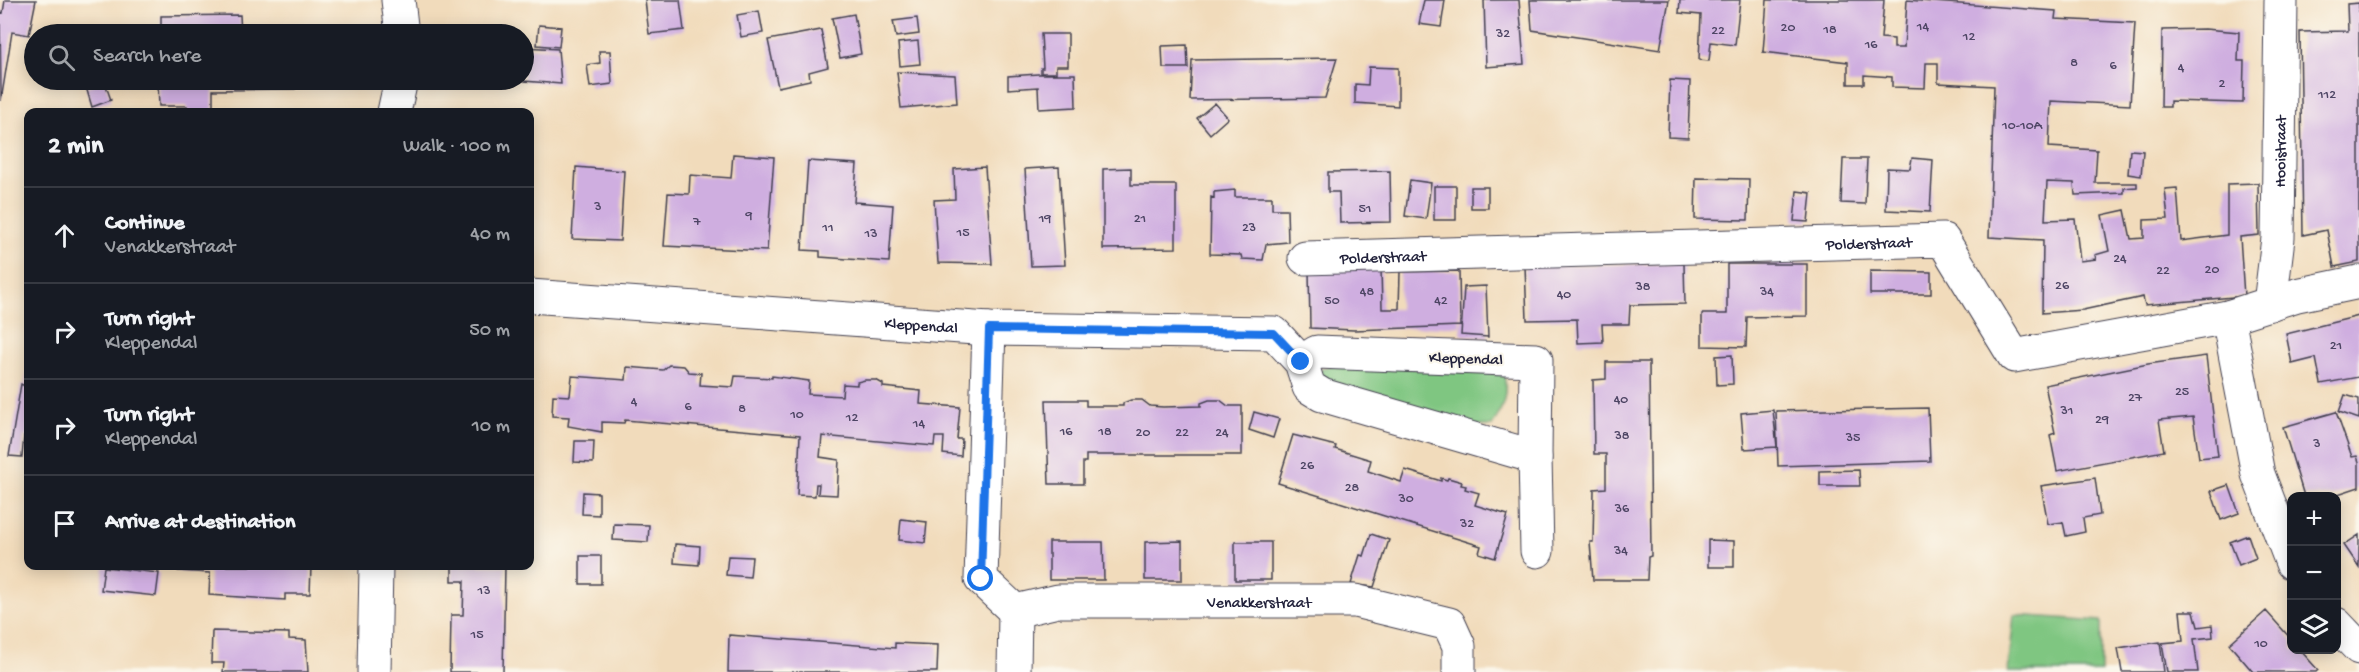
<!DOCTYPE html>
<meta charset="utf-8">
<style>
:root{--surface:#171b24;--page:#20242c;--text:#f1f3f6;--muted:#9ea1a6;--line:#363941}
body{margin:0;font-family:"Gochi Hand",sans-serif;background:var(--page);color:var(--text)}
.controls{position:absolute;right:18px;bottom:18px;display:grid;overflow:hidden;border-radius:12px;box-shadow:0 3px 15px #0003}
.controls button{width:54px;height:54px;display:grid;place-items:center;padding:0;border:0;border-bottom:2px solid var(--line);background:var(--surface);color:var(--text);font:30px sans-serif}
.stop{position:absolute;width:18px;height:18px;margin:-14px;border:4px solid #1a73e8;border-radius:50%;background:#fff}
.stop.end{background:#1a73e8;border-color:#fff;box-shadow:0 2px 6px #0008}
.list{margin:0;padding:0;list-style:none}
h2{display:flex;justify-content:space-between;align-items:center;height:78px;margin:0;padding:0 24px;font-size:26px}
h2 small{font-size:20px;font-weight:400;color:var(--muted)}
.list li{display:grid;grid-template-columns:39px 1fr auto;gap:18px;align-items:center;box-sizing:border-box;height:96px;padding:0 24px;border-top:2px solid var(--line)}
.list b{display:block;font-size:22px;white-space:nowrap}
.list p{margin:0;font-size:20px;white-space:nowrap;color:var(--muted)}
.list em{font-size:20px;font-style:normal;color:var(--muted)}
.icon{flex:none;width:33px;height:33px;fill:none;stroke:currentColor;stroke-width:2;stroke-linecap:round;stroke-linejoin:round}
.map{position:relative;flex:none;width:2359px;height:672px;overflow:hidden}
.search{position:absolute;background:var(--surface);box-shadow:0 3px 15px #0003;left:24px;top:24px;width:510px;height:66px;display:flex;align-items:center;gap:15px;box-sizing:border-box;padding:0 21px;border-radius:33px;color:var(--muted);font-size:22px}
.panel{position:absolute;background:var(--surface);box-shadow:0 3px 15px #0003;left:24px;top:108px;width:510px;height:462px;border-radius:12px}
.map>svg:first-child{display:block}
</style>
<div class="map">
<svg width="2359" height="672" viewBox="0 0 2359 672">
<rect width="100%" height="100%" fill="#fbf7ec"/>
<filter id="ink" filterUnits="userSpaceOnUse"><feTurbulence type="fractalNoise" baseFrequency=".0167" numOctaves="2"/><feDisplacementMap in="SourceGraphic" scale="12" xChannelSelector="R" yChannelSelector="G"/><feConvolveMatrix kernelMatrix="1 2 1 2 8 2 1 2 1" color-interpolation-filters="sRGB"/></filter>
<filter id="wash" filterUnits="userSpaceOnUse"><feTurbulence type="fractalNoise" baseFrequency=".008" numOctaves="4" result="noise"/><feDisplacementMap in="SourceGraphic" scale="24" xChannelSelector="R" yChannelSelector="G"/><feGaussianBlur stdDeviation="1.35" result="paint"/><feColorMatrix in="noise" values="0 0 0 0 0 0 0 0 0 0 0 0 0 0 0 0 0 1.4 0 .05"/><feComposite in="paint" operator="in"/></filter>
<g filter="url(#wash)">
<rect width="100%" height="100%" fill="#f1dbbb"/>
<path fill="#7fc681" stroke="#50745e" stroke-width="1.5" d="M1336 363 1504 374C1508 395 1503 408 1492 426H1471L1321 380 1320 370Z
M2014 615 2101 621V672H2008Z"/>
<g id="blocks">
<path fill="#cfaee0" d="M5 0H36L29 35 12 32 1 101 0 12 3 13Z
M645 0H680L684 30 649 34Z
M1424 0H1445L1441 27 1419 24Z
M1484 0H1519L1524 64 1486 67Z
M1530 0H1669L1660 50 1532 30Z
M1680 0H1740L1735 45 1711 42 1709 61 1699 60 1701 15 1679 13Z
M1767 0H1884L1881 38 1894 39V48H1904L1907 0 2056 11 2055 19 2135 23 2130 105 2051 101 2049 147 2097 150 2095 183H2137V187L2124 188V193L2075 195 2074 183 2047 182 2045 220 2075 219 2080 261 2096 259 2095 255 2109 251 2102 215 2125 210 2131 239 2144 238V220L2168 219 2165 189 2177 188 2181 241 2227 235V184L2258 183 2259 235 2240 237 2244 296 2145 305 2143 297 2083 310 2042 313 2043 240 1989 237 1994 86 1938 83V63H1926L1925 88 1892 87V77L1864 75V84H1848V62L1763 52Z
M2359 3V262L2334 267 2327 230 2303 235 2300 32 2348 31 2347 4Z
M759 11 763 33 741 37 737 15Z
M854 14 861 54 840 58 832 18Z
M240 15 241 34H161V16Z
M917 18 919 34 896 37 893 21Z
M539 25 561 27 559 47 537 45Z
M2205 29 2239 32 2238 61H2244L2243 103 2170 101V107H2161L2162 30Z
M821 30 828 67 809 72 810 80 778 87 768 40Z
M1041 34H1068V66H1056V73H1041V68H1043Z
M918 41 920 64 900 66 898 43Z
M1187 45 1188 68H1163L1162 46Z
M524 47 558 49 561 84 524 81Z
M599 51H610L612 84 590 87 587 65 600 63Z
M1337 58 1325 98 1190 100 1192 60Z
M1369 67 1398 68V106L1355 103V84L1368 85Z
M897 72 955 75 957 103 901 108Z
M1038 74H1075L1076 107 1039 109 1038 87 1008 89V76Z
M104 80 111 100 92 107 86 87Z
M213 80H295V89L213 90V112H187V106H159L158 83 213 82Z
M1670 80 1690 81 1688 138 1668 137Z
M1215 103 1228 118 1210 134 1197 118Z
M2130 150 2143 151 2141 176 2128 174Z
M733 154 774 157 767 251 664 246 668 193 689 194 690 175 731 178Z
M1912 158 1933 160 1930 212 1886 210 1887 168 1910 169Z
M1843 159H1867L1865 204 1841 203Z
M808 161 857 164 854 202 893 205 889 262 820 257V251L802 250Z
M576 167 624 171 620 241 572 239Z
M985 167 992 264 938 263 934 200 955 199 954 169Z
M1059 167 1065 265 1031 266 1025 169Z
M1131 168V185H1176V248L1103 249V169Z
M1390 171 1391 222 1340 223 1339 192H1328V172Z
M1696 178 1749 179 1748 220 1695 219Z
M1410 180 1431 183 1426 219 1405 216Z
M1434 186H1456V220H1434Z
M1471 187H1488V208H1471Z
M1235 190V197H1272V209H1287L1288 242 1266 244 1263 260 1242 259 1241 255 1210 254 1211 197 1214 198V192Z
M1797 191 1811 193 1808 222 1794 221Z
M1684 264 1685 304 1630 305 1629 324H1602L1603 342 1578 343 1577 319 1527 320 1525 266Z
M1727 264H1807V316L1747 317 1746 347 1702 346V314H1727Z
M1381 267 1382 309H1399L1400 272 1459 271 1460 326 1354 330 1310 328 1309 269Z
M1870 271 1931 272V294H1870Z
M1486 286 1488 337 1461 335 1464 287Z
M2359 316V377L2321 384 2316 358 2292 364 2286 334Z
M1732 355 1733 384 1717 385 1716 356Z
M2206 356 2218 456 2199 458 2193 417 2159 420 2164 451 2057 471 2050 435 2055 433 2045 385 2148 364Z
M1606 362H1649L1651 556 1648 557 1647 580H1593L1590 542H1593L1594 489 1606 488V454H1594L1593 380 1606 379Z
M669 365 684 366 689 372 701 373 700 385 733 387 735 376 772 378V376L809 381 808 394 842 396 843 384 857 385V382L865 380H876L883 384V387L921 391 920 404 960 407 957 439H962L961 456 943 454 944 437H935L934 446 822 436 820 457 839 460 837 495 818 494 819 484H816L815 496 797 495 800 435 625 420 624 423 602 422V432L568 426 569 417 552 416 553 395 570 396 572 376 626 380 627 367 663 370Z
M27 367 28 437 24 436 22 457 9 456 21 384 25 386Z
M2345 395 2359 399V419L2339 412Z
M1046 400H1086V406H1123V403L1131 400H1142L1150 406 1163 407 1201 406V403L1209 400H1220L1228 406H1242V455H1086V462H1083V484H1049Z
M1928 408 1930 461 1778 466 1776 411Z
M1773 410 1777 447 1744 449 1741 413Z
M1254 412 1279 419 1273 438 1249 430Z
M2336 412 2352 457 2357 456 2359 462V487L2332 496H2304L2283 427Z
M1293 435 1336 446 1335 449 1371 460 1368 471 1401 482 1405 470 1441 481V478L1447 480 1448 478 1462 482 1461 485 1466 486 1465 489 1479 493 1475 505 1508 515 1495 558 1479 553 1481 546 1278 483Z
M575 441H594L593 463 574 462Z
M1859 470 1860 486H1820V471Z
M2095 478 2100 515 2083 518 2085 532 2066 536 2063 522 2048 524 2041 486Z
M2229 485 2239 513 2221 520 2211 491Z
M583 492 599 493V515L582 514Z
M901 519 927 522 925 543 899 540Z
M614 524 649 525 648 542 613 540Z
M1371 534 1389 540 1374 587 1351 584 1360 555 1364 556Z
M2248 535 2256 558 2239 565 2230 542Z
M2359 535V567L2344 545Z
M1708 540 1734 541V567H1708Z
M1182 541V580H1145V542Z
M1049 542H1103L1104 580H1049Z
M1235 542H1271V580H1235Z
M675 544 700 546 699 565 674 563Z
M580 556H601V584H580Z
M728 556 752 557 750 577 726 575Z
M178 566H311L310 594H285V600L209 595 210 573 178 571Z
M448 566H505L503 672H450L451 615H463L464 581H452V567Z
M104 567 159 573 156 596 101 590Z
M2180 611H2194L2198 627 2212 625 2213 637 2194 639 2198 672H2167L2162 643 2183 641Z
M2266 611 2292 640V650H2300L2318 670 2316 672H2253L2229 644Z
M212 631 289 633V639L306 640 308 672H223L224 663H211Z
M729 635 895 648V643L938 645 937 672H728Z
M2160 642 2164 672H2122L2118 648Z"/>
</g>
</g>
<g filter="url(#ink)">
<use href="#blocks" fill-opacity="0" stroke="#413e4e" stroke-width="1.5"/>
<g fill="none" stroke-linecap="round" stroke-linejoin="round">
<g stroke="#413e4e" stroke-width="35">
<g id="minor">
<path d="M398 0 402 34"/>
<path d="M394 112 401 80"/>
<path id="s1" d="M1305 258 1943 240 2014 356 2228 317 2297 295 2359 282"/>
<path id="s2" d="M530 296 989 329 1274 333 1301 362 1309 387 1322 395 1535 457 1536 360 1317 352 1301 362"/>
<path id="s3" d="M2270 304 2278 238 2281 0"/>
<path d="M2228 317 2258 474 2292 563"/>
<path id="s4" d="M989 329 981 579 1015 611 1058 601H1355L1449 624 1459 646V672"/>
<path d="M1535 457 1537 551"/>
<path d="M2336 624 2359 648"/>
<path d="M374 672 376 566"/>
<path d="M1014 672 1015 611"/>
</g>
</g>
<use href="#minor" stroke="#fff" stroke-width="33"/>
</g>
</g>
<g fill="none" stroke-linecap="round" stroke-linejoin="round" filter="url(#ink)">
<path stroke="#1a73e8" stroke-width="8" d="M981 579 989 329 1274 333 1301 362"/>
</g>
<g text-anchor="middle" stroke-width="4.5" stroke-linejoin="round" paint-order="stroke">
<g font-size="14" fill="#4d4564">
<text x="1923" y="30">14</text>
<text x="1788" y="31">20</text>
<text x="1830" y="33">18</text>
<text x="1718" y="34">22</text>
<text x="1503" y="37">32</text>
<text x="1969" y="40">12</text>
<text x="1871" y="48">16</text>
<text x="2074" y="66">8</text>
<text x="2113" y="69">6</text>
<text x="2181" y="71">4</text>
<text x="2222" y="87">2</text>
<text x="2327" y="98">112</text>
<text x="2022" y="129">10-10A</text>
<text x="598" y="210">3</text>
<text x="1365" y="212">51</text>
<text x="749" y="219">9</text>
<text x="1045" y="222">19</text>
<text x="1140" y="222">21</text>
<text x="697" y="225">7</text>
<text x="828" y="231">11</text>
<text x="1249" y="231">23</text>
<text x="963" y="236">15</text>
<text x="871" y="237">13</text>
<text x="2120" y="262">24</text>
<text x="2212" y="273">20</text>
<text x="2163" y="274">22</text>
<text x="2062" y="289">26</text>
<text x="1643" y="290">38</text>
<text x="1367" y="295">48</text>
<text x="1767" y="295">34</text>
<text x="1564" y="298">40</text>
<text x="1332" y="304">50</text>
<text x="1441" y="304">42</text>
<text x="2336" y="349">21</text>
<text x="2182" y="395">25</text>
<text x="2135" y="401">27</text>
<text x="1621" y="403">40</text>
<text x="634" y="405">4</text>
<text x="688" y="410">6</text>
<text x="742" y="412">8</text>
<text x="2067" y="414">31</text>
<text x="797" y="418">10</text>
<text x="852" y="421">12</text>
<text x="2102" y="423">29</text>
<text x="919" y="427">14</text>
<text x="1066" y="435">16</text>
<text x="1105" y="435">18</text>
<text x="1143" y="436">20</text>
<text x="1182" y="436">22</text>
<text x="1222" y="436">24</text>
<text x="1622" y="439">38</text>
<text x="1853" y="441">35</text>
<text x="2317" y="447">3</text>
<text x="1307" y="469">26</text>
<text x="1352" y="491">28</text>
<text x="1406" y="502">30</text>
<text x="1622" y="512">36</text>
<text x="1467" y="527">32</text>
<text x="1621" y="554">34</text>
<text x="484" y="594">13</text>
<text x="477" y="638">15</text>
<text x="2261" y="647">10</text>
</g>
<g font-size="16" fill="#22223b" stroke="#fbf7ec">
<text dy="6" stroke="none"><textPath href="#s3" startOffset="153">Hooistraat</textPath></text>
<text dy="6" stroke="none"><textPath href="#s1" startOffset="564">Polderstraat</textPath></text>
<text dy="6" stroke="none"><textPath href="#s1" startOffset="78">Polderstraat</textPath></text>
<text dy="6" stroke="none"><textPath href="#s2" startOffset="392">Kleppendal</textPath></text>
<text transform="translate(1466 357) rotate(2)" y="6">Kleppendal</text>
<text dy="6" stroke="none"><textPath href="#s4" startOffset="542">Venakkerstraat</textPath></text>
</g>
</g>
</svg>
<div class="controls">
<button>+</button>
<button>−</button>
<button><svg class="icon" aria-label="layers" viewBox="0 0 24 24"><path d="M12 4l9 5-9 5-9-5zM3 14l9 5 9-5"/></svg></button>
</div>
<div class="stop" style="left:981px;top:579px"></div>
<div class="stop end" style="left:1301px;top:362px"></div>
<div class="search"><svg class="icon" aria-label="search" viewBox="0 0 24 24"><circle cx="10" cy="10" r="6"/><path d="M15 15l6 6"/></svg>Search here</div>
<section class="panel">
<h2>2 min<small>Walk · 100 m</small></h2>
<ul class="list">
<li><svg class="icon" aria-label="ahead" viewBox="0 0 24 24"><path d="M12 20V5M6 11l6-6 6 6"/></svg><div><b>Continue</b><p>Venakkerstraat</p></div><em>40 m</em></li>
<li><svg class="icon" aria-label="right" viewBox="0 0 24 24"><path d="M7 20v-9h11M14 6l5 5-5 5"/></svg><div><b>Turn right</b><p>Kleppendal</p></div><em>50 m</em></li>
<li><svg class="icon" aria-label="right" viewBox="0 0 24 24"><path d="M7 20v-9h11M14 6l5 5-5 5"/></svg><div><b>Turn right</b><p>Kleppendal</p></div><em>10 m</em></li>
<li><svg class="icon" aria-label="arrive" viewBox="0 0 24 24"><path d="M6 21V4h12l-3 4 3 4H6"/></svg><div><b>Arrive at destination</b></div></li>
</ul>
</section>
</div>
